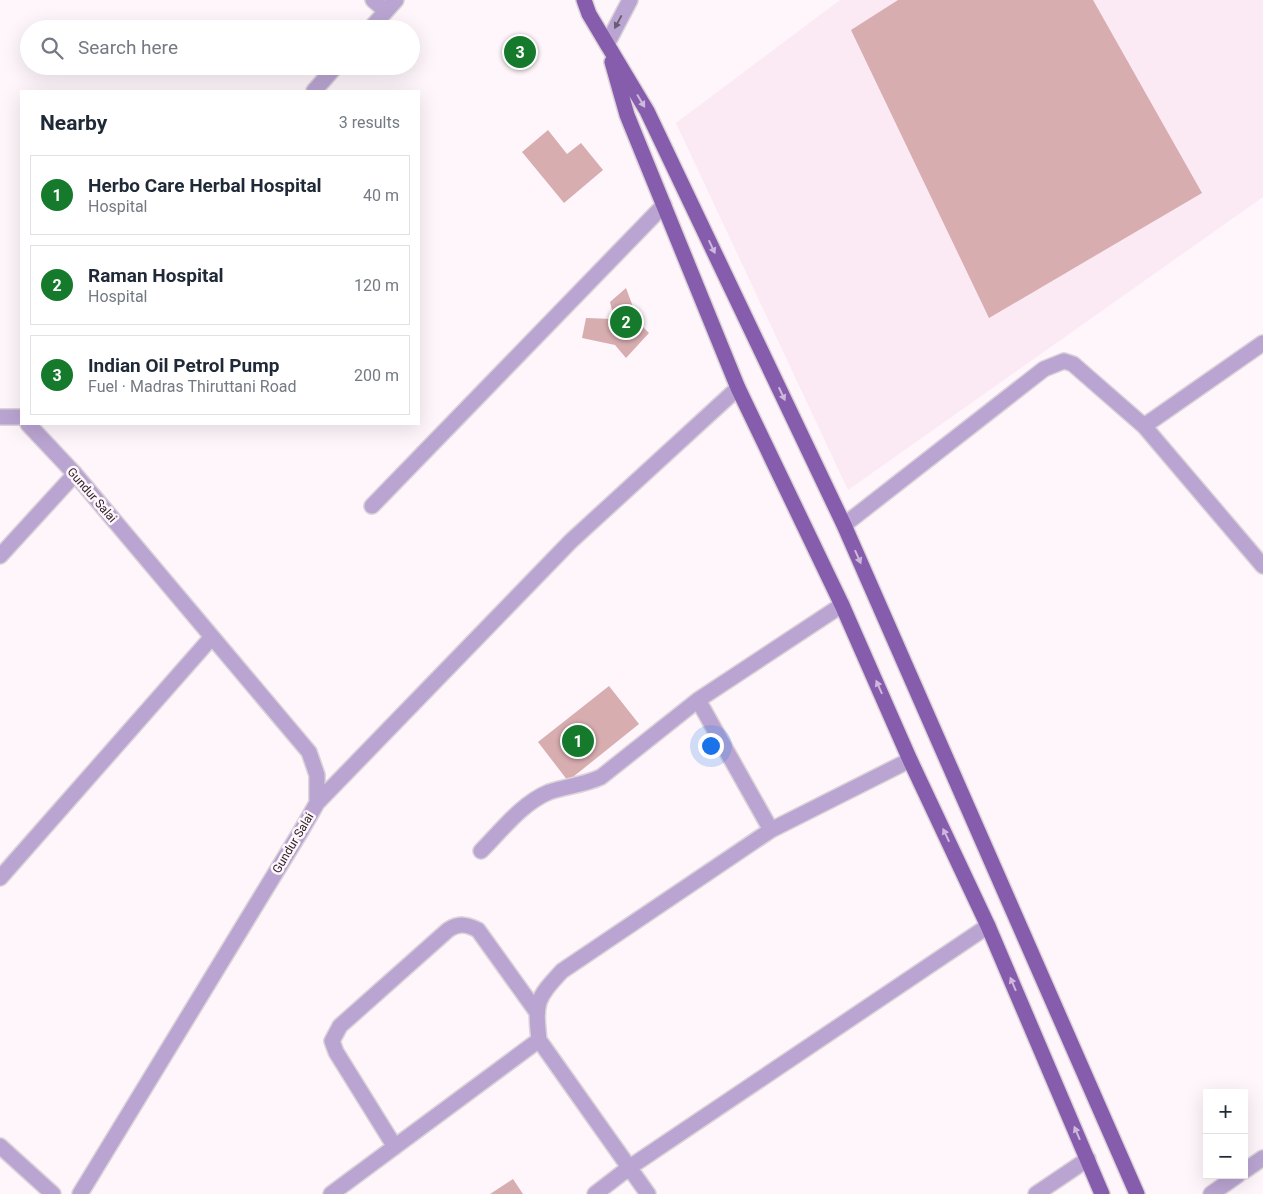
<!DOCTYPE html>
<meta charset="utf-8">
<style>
:root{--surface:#fff;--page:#f6f6f7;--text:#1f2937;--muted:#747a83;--line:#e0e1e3;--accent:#157a2c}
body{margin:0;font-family:Roboto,sans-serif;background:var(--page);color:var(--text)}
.controls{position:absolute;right:15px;bottom:15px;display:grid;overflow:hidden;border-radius:0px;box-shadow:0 5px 20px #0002}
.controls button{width:45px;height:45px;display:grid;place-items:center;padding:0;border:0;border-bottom:1px solid var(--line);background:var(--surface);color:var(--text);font:25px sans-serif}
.you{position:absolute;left:710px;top:745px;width:18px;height:18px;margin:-12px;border:4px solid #fff;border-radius:50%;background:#1a73e8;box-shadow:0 0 0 8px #1a73e833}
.badge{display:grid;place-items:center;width:32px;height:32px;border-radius:50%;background:var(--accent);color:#fff;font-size:16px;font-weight:700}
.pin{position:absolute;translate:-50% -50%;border:2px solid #fff;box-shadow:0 1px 5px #0006}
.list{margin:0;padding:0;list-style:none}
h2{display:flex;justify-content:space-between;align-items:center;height:65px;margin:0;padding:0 20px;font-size:21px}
h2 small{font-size:16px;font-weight:400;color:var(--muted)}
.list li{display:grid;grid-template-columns:32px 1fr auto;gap:15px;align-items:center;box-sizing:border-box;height:80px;margin:0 10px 10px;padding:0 10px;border:1px solid var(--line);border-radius:0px}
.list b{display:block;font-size:19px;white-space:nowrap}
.list p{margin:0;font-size:16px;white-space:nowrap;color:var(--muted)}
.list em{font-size:16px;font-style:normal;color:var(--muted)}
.icon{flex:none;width:28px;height:28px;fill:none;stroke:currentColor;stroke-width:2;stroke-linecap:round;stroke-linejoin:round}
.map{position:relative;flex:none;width:1263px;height:1194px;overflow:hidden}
.search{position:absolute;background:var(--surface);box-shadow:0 5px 20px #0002;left:20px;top:20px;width:400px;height:55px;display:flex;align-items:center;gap:12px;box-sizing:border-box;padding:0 18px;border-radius:28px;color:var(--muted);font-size:19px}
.panel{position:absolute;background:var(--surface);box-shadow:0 5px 20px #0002;left:20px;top:90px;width:400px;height:335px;border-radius:0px}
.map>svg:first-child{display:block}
</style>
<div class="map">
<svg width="1263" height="1194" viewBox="0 0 1263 1194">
<rect width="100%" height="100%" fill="#fef6fb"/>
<path fill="#fbe9f4" d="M840 0H1263V197L848 490 676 123Z"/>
<path fill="#d7adb0" d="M898 0H1093L1202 193 989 318 851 30Z
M548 130 567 154 581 143 603 170 564 203 522 152Z
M626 288 639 323 649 333 626 358 615 345 582 338 586 318 614 319 610 302Z
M609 686 639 724 568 781 538 742Z
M513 1179 523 1194H490Z"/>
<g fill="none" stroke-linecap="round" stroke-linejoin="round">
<g stroke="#dcd3d9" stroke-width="18">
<path id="minor" d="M373 0 386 11
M370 29 396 0
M607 44 630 0
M314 91 336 66
M0 417H21
M28 424 75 474 309 752 317 775V803L301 831 80 1194
M1144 426 1263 343
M372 506 664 205
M844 525 1044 369 1064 361 1073 364 1144 426 1263 566
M0 556 75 474
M698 700 771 830
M317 803 571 541 738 388
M481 851C501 831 522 803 549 792 566 786 584 785 601 777L698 700 842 605
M0 878 212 637
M539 1040 648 1194
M0 1146 53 1194
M395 1147 336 1052 332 1041 340 1026 448 930C459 923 466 924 478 930L536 1011
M1244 1171 1263 1158
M331 1194 539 1040C535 1002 536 999 562 971L771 830 910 760
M595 1194 630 1167 988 926
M1036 1194 1088 1159
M1211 1194 1238 1175"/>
</g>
<g stroke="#dcd3d9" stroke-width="18">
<path id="major" d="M584 0 589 14 647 111 844 525 1137 1194
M612 62 627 115 738 388 842 605 910 760 988 926 1102 1194"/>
</g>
<use href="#minor" stroke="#baa5d2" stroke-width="15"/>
<use href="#major" stroke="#865cad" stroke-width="15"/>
</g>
<defs><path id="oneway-solid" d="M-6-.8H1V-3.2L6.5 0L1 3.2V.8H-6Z" transform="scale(1.25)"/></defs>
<use fill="#6b5b73" href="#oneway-solid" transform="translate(618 22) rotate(118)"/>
<g fill="#ceb8dc">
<use href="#oneway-solid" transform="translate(641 101) rotate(59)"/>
<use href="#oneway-solid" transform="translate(712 247) rotate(65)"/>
<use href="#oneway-solid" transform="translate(782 394) rotate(65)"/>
<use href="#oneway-solid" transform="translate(858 557) rotate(66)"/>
<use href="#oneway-solid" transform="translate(879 687) rotate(-114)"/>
<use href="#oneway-solid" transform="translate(946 835) rotate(-115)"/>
<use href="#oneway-solid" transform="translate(1013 984) rotate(-113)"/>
<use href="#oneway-solid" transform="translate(1077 1133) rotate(-113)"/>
</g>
<g text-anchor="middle" stroke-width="5" stroke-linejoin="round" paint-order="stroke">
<g font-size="12" fill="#2b1e26" stroke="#fef6fb">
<text transform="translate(92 495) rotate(49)" y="4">Gundur Salai</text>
<text transform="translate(293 843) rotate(-59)" y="4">Gundur Salai</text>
</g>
</g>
</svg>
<div class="controls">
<button>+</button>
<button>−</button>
</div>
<div class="you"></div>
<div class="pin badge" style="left:578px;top:741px">1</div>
<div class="pin badge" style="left:626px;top:322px">2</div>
<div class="pin badge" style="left:520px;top:52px">3</div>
<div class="search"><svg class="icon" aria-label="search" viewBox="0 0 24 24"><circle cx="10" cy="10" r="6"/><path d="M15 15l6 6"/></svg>Search here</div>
<section class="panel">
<h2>Nearby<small>3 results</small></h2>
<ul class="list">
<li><span class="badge">1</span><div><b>Herbo Care Herbal Hospital</b><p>Hospital</p></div><em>40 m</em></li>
<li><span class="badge">2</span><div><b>Raman Hospital</b><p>Hospital</p></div><em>120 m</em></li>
<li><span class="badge">3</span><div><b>Indian Oil Petrol Pump</b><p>Fuel · Madras Thiruttani Road</p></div><em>200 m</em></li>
</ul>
</section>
</div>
